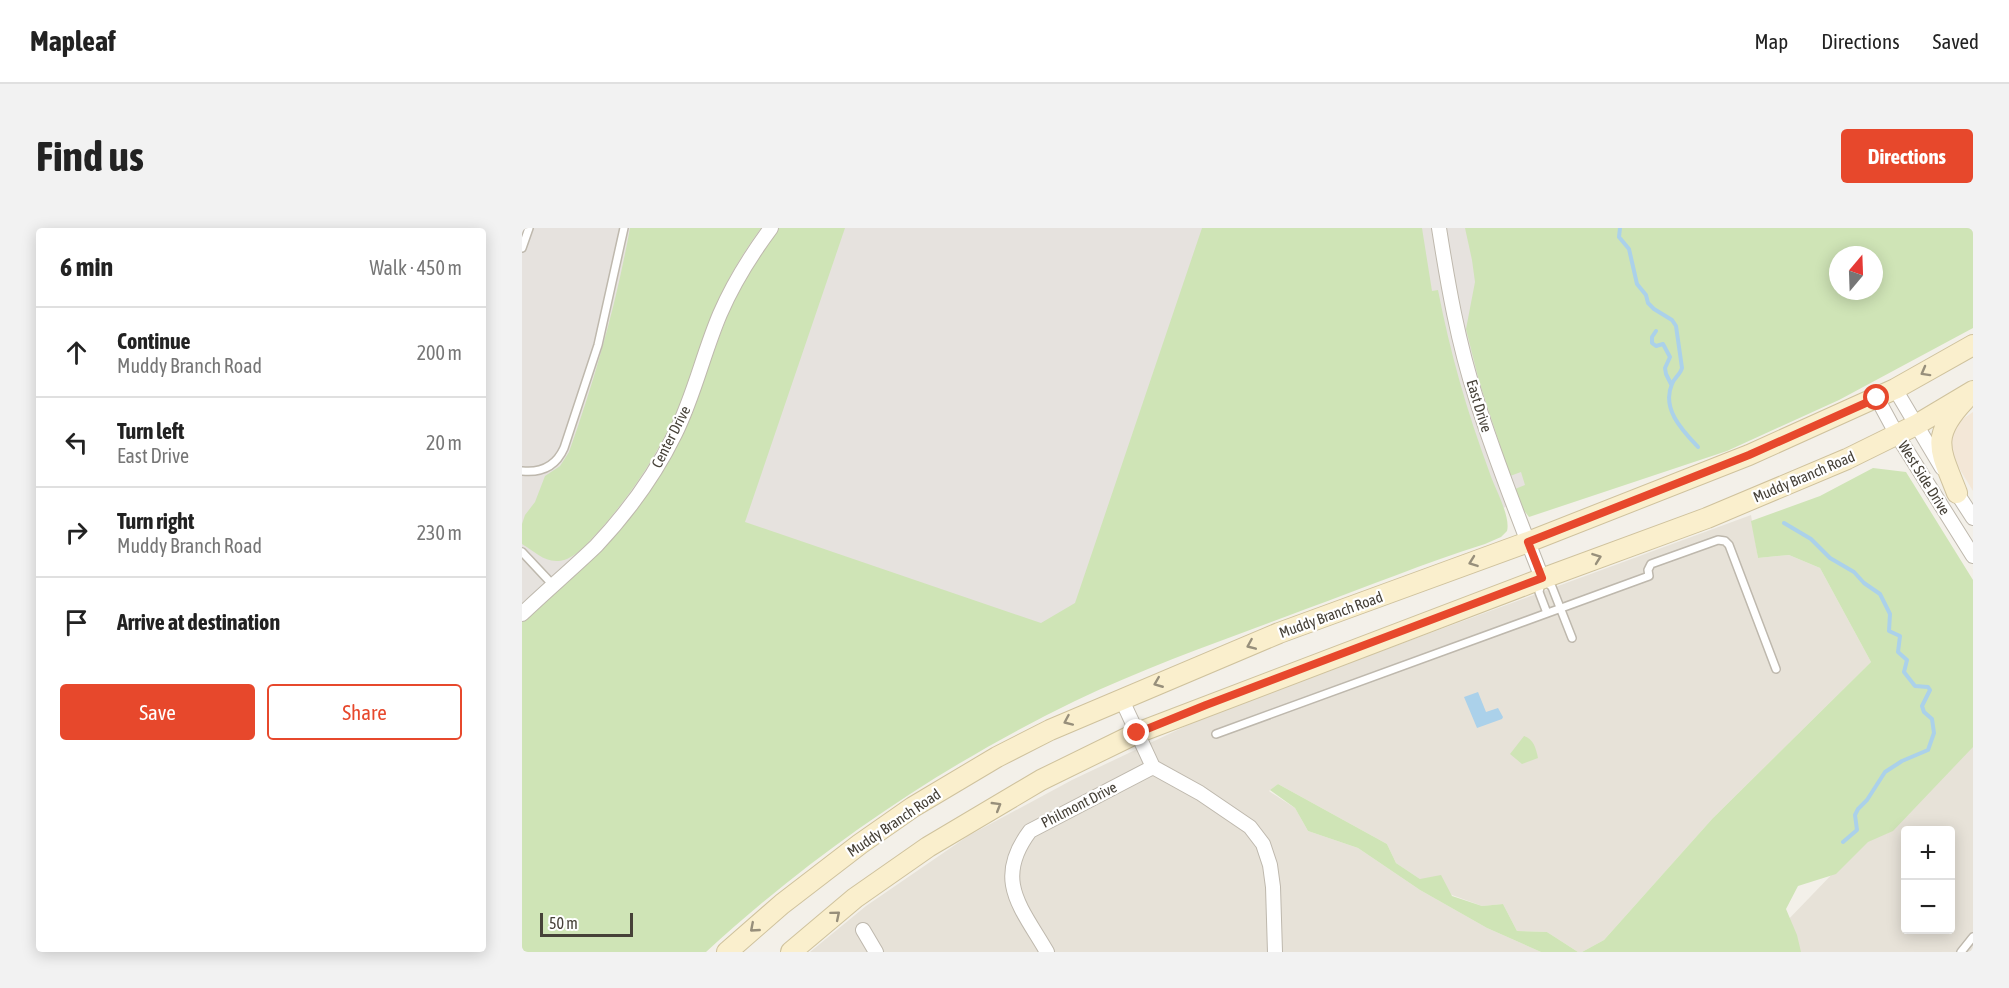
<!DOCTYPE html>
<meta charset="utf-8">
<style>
:root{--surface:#fff;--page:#f2f2f2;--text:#222;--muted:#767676;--line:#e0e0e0;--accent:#e7482c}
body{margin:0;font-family:"Asap Condensed",sans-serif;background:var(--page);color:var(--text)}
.controls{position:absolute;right:18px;bottom:18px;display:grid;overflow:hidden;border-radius:6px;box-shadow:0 3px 15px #0003}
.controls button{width:54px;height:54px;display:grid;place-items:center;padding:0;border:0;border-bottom:2px solid var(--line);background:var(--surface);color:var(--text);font:30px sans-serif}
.compass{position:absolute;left:1307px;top:18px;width:54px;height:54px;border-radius:50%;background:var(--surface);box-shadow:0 3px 15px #0003;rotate:19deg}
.scale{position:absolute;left:18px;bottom:15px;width:93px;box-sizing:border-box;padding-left:6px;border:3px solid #464138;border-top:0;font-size:16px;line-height:21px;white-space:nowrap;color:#464138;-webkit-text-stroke:4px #fff;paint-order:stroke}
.stop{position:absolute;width:18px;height:18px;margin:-14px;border:4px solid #e7482c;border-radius:50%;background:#fff}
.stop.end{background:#e7482c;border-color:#fff;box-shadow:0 2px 6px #0008}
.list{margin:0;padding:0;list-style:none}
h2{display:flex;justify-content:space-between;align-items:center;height:78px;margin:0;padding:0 24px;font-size:26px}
h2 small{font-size:20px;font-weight:400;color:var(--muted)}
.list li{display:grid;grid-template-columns:39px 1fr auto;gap:18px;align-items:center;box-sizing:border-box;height:90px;padding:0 24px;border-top:2px solid var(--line)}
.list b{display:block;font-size:22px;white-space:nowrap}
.list p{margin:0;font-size:20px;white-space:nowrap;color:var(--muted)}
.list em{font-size:20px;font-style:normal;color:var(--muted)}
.actions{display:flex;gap:12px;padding:18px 24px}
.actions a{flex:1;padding:14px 0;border:2px solid var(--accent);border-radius:6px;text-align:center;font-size:21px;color:var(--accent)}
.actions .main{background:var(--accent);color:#fff}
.icon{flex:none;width:33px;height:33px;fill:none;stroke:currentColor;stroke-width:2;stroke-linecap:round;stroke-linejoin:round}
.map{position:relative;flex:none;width:1451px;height:724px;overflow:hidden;border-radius:6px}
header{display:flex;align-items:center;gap:36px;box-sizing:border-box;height:84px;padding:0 30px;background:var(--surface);border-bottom:2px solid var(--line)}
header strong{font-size:28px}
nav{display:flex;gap:33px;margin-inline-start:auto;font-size:21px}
.intro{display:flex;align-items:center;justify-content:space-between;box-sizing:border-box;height:144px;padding:0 36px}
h1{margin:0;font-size:42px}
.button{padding:15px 27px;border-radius:6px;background:var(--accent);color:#fff;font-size:21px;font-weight:700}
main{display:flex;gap:36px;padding:0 36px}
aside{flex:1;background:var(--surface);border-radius:6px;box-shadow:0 3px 15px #0003}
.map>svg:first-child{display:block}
</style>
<header>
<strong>Mapleaf</strong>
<nav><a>Map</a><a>Directions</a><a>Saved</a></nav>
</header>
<div class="intro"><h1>Find us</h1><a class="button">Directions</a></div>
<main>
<aside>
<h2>6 min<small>Walk · 450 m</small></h2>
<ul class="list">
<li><svg class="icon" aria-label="ahead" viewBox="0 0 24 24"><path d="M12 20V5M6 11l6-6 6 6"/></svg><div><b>Continue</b><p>Muddy Branch Road</p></div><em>200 m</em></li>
<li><svg class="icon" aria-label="left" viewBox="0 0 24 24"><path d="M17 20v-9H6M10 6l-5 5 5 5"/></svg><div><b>Turn left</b><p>East Drive</p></div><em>20 m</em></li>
<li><svg class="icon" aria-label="right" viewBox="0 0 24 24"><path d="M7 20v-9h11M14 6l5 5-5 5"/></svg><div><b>Turn right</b><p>Muddy Branch Road</p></div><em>230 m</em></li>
<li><svg class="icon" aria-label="arrive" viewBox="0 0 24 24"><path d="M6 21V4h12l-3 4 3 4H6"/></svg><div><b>Arrive at destination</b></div></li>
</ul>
<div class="actions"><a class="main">Save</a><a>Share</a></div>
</aside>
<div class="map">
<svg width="1451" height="724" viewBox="0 0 1451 724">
<rect width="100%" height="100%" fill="#f3f0e9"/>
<path fill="#e7e2d8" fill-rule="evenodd" d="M1229 287 1236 330 1267 327 1298 340 1349 434 1192 589 1082 712 1060 724H1056L1025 704 995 703 981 676 960 678 930 667 898 651 874 635 865 616 756 556 747 563 773 580 786 603 836 620 898 662 965 700 1019 724H288L344 678 446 608 550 552 668 496 770 456Z
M1451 500V724H1267L1262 696ZM1384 602H1428V702H1384Z"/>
<path fill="#f3e7d7" d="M1451 184V263L1425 220 1432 197Z"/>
<path fill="#e6e2de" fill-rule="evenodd" d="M0 0H1451V62L1009 268 974 283 954 285 0 724ZM1316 27H1352V63H1316Z"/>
<path fill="#cfe4b6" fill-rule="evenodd" d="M108 0H239C223 22 208 46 197 71 182 102 173 137 161 169 141 219 111 265 76 304 65 315 53 332 36 333 22 334 12 323 0 316V296L3 287 13 274 23 248 38 238 47 224C73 151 94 77 108 0Z
M256 0H323L223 294 519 395 553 375 680 0H900L910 63 916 62C928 124 945 184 967 243 972 259 989 288 985 303L979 309 963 316C903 335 844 359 784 381 707 410 628 437 553 473 419 538 294 623 184 724H0V394L52 348 169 185 210 75 218 58Z
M943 0H1451V100L1317 172 1205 223 1007 289 1000 280 993 261 1003 257 999 244 988 248 957 153 944 101 953 54 950 32ZM1316 27H1352V63H1316Z
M1351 240 1384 244 1451 352V519L1371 603 1346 614 1314 646 1276 658 1264 681 1275 707 1279 724H1060L1082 712 1191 590 1349 434 1298 340 1267 327 1236 330 1229 293 1298 268Z
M1002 508C1012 511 1014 521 1016 530L1000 536 988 526Z
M756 556 865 616 874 635 898 651 919 647 930 668 960 678 981 676 995 703 1025 704 1056 724H1019L965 700 898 662 836 620 786 603 773 580 748 562Z"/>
<path fill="#abd1ea" d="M956 464 964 484 976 480 981 489 980 491 955 500 942 469Z"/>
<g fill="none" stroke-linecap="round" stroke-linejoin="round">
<path stroke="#abd1ea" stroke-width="4" d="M1098 0 1097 9 1107 21 1115 56 1124 67 1126 75 1132 81 1150 92 1154 98 1160 140C1158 147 1152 150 1150 156 1139 181 1161 203 1176 219
M1134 103 1130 109V115L1134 118 1141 116 1148 129 1143 140 1144 146 1149 156
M1262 295 1289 311 1308 330 1332 344 1342 355 1358 366 1368 386 1367 403 1378 408 1376 424 1385 432 1382 444 1393 458 1406 459 1408 462 1400 478 1402 484 1410 491 1412 505 1406 522 1380 533 1363 544 1345 572 1336 581 1333 587 1335 602 1321 614"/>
<g stroke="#beb8ad" stroke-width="10">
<path id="lane" d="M0 20 7 0
M0 243C19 245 34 238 42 220L76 117 102 0
M0 324 31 357
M1025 385 1017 364 1020 350 1030 359 1050 410
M694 506 1127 348 1126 342 1129 336 1196 312 1203 313 1207 317 1254 441
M1439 724 1451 709"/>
</g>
<g stroke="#beb8ad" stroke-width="16">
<path id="street" d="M917 0C926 57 936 115 954 170 973 231 997 291 1020 350
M1373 161 1420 240
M1355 170 1375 207 1451 328
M1431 259 1451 290
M0 386C24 363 50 341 74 318 105 285 133 247 153 206 172 168 181 126 198 86 211 56 229 27 249 0
M599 470 631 539 678 565 728 599 741 616 748 637 751 659 753 724
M341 702 354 724
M525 724C499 679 471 652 508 603L631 539"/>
</g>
<g stroke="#cfc29d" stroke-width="22">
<path id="secondary" d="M1435 265C1419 223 1407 210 1442 173
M205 724 260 676 338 616 391 579 475 529 528 502 757 405 1006 314 1227 227 1373 161 1451 117
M269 724 333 670 406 619 519 552 615 505 1011 354 1185 290 1325 231 1394 197 1451 163"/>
</g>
<use href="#lane" stroke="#fff" stroke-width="7"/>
<use href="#street" stroke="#fff" stroke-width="14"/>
<use href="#secondary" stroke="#faefcd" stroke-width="20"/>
</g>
<defs><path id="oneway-chevron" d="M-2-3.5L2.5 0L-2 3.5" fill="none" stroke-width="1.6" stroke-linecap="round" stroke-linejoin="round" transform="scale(1.5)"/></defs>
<g stroke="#978f7b">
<use href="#oneway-chevron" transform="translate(1403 144) rotate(151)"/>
<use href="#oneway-chevron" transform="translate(1075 330) rotate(-20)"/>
<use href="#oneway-chevron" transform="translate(951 334) rotate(160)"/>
<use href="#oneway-chevron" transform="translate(729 417) rotate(157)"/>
<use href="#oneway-chevron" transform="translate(636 455) rotate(158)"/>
<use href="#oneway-chevron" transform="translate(546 493) rotate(156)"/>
<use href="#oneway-chevron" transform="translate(475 578) rotate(-31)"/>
<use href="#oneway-chevron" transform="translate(314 687) rotate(-40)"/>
<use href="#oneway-chevron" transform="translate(232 700) rotate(139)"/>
</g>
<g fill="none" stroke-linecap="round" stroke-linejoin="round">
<path stroke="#e7482c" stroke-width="8" d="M615 505 684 477 1020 350 1006 314 1227 227 1355 170"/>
</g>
<g text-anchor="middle" stroke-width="4.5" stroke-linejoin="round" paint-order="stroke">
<g font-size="15" fill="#464138" stroke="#fff">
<text transform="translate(957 178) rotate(73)" y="5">East Drive</text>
<text transform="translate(149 209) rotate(-63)" y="5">Center Drive</text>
<text transform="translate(1282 249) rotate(-23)" y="5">Muddy Branch Road</text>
<text transform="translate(1402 250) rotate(58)" y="5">West Side Drive</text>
<text transform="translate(809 387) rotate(-20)" y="5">Muddy Branch Road</text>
<text transform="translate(557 577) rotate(-27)" y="5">Philmont Drive</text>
<text transform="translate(372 595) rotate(-34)" y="5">Muddy Branch Road</text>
</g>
</g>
</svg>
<div class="controls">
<button>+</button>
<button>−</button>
</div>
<svg class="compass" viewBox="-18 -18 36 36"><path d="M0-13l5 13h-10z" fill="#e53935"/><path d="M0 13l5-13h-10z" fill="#767676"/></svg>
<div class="scale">50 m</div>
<div class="stop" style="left:1355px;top:170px"></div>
<div class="stop end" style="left:615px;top:505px"></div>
</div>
</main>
